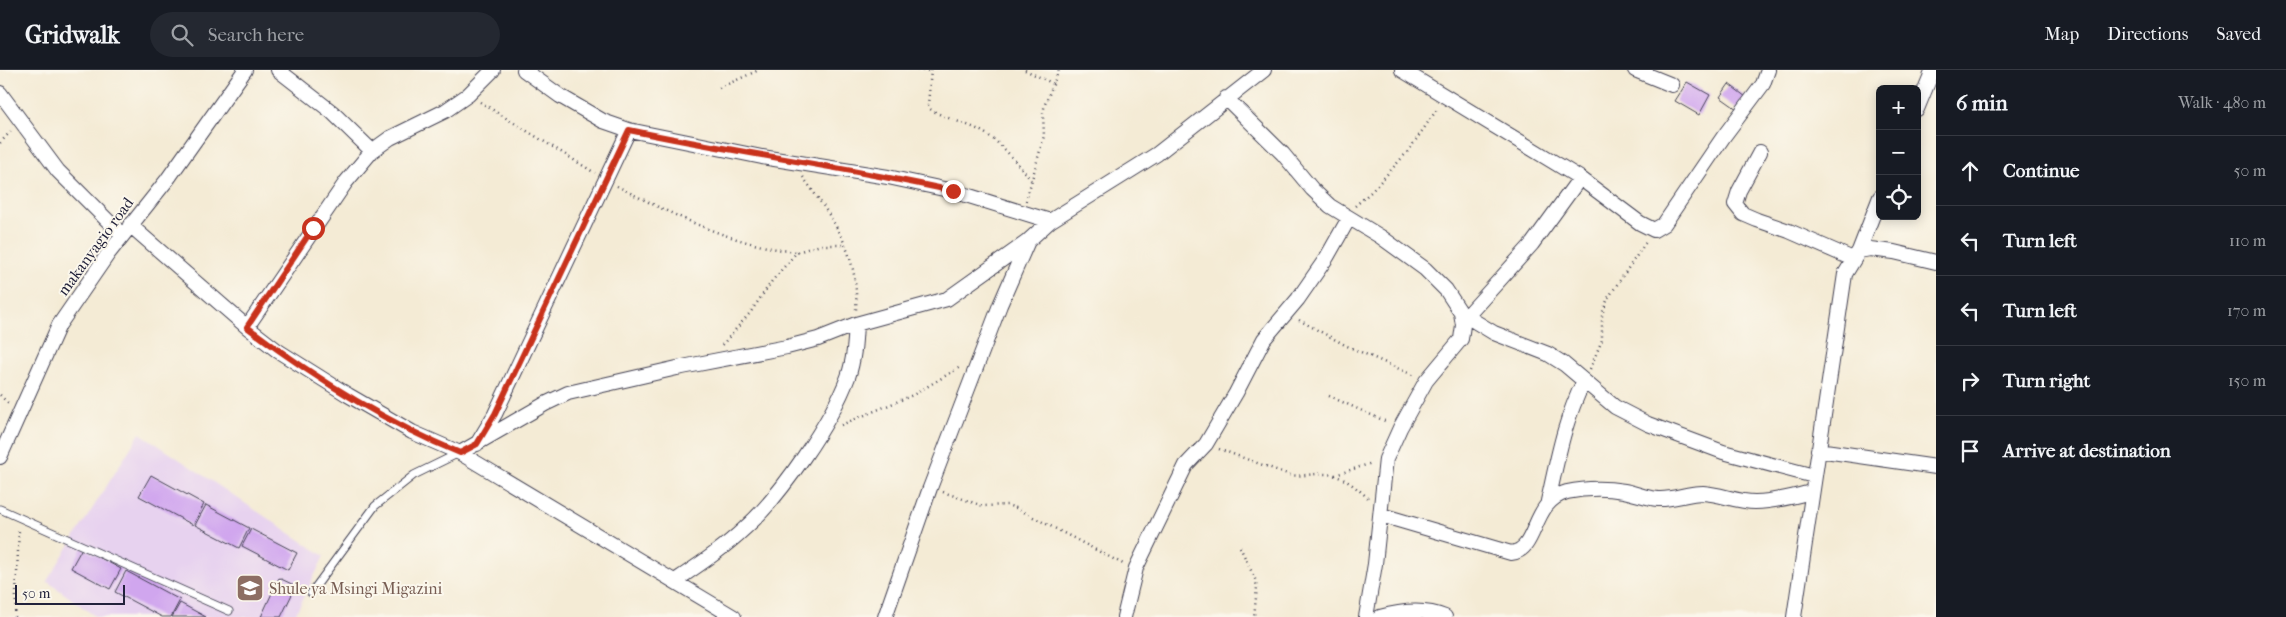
<!DOCTYPE html>
<meta charset="utf-8">
<style>
:root{--surface:#171b24;--page:#242831;--text:#f1f3f6;--muted:#9ea1a6;--line:#363941}
body{margin:0;font-family:"IM FELL French Canon",serif;background:var(--page);color:var(--text)}
.controls{position:absolute;right:15px;top:15px;display:grid;overflow:hidden;border-radius:8px;box-shadow:0 2px 12px #0003}
.controls button{width:45px;height:45px;display:grid;place-items:center;padding:0;border:0;border-bottom:1px solid var(--line);background:var(--surface);color:var(--text);font:25px sans-serif}
.scale{position:absolute;left:15px;bottom:12px;width:110px;box-sizing:border-box;padding-left:5px;border:2px solid #22223b;border-top:0;font-size:14px;line-height:18px;white-space:nowrap;color:#22223b;-webkit-text-stroke:4px #fbf7ec;paint-order:stroke}
.stop{position:absolute;width:15px;height:15px;margin:-11px;border:4px solid #c8321e;border-radius:50%;background:#fff}
.stop.end{background:#c8321e;border-color:#fff;box-shadow:0 1px 5px #0008}
.list{margin:0;padding:0;list-style:none}
h2{display:flex;justify-content:space-between;align-items:center;height:65px;margin:0;padding:0 20px;font-size:21px}
h2 small{font-size:16px;font-weight:400;color:var(--muted)}
.list li{display:grid;grid-template-columns:32px 1fr auto;gap:15px;align-items:center;box-sizing:border-box;height:70px;padding:0 20px;border-top:1px solid var(--line)}
.list b{display:block;font-size:19px;white-space:nowrap}
.list em{font-size:16px;font-style:normal;color:var(--muted)}
.icon{flex:none;width:28px;height:28px;fill:none;stroke:currentColor;stroke-width:2;stroke-linecap:round;stroke-linejoin:round}
.map{position:relative;flex:none;width:1936px;height:547px;overflow:hidden}
header{display:flex;align-items:center;gap:30px;box-sizing:border-box;height:70px;padding:0 25px;background:var(--surface);border-bottom:1px solid var(--line)}
header strong{font-size:24px}
nav{display:flex;gap:28px;margin-inline-start:auto;font-size:18px}
.search{width:350px;height:45px;background:var(--page);display:flex;align-items:center;gap:12px;box-sizing:border-box;padding:0 18px;border-radius:28px;color:var(--muted);font-size:19px}
main{display:flex}
aside{flex:1;background:var(--surface)}
.map>svg:first-child{display:block}
</style>
<header>
<strong>Gridwalk</strong>
<div class="search"><svg class="icon" aria-label="search" viewBox="0 0 24 24"><circle cx="10" cy="10" r="6"/><path d="M15 15l6 6"/></svg>Search here</div>
<nav><a>Map</a><a>Directions</a><a>Saved</a></nav>
</header>
<main>
<div class="map">
<svg width="1936" height="547" viewBox="0 0 1936 547">
<rect width="100%" height="100%" fill="#fbf7ec"/>
<filter id="ink" filterUnits="userSpaceOnUse"><feTurbulence type="fractalNoise" baseFrequency=".02" numOctaves="2"/><feDisplacementMap in="SourceGraphic" scale="10" xChannelSelector="R" yChannelSelector="G"/><feConvolveMatrix kernelMatrix="1 2 1 2 8 2 1 2 1" color-interpolation-filters="sRGB"/></filter>
<filter id="wash" filterUnits="userSpaceOnUse"><feTurbulence type="fractalNoise" baseFrequency=".0096" numOctaves="4" result="noise"/><feDisplacementMap in="SourceGraphic" scale="20" xChannelSelector="R" yChannelSelector="G"/><feGaussianBlur stdDeviation="1.12" result="paint"/><feColorMatrix in="noise" values="0 0 0 0 0 0 0 0 0 0 0 0 0 0 0 0 0 1.4 0 .05"/><feComposite in="paint" operator="in"/></filter>
<g filter="url(#wash)">
<rect width="100%" height="100%" fill="#f4ebd5"/>
<path fill="#e7d2ef" d="M140 363 324 486 294 547H96L47 511Z"/>
<g id="blocks">
<path fill="#d0a6ee" d="M1687 12 1710 25 1699 45 1675 31Z
M1729 14 1746 27 1737 39 1720 27Z
M151 405 204 434 193 455 139 426Z
M206 435 249 458 239 478 195 455Z
M251 459 297 483 288 500 242 476Z
M82 478 121 499 110 519 71 498Z
M126 501 180 530 171 547H162L115 522Z
M279 508 296 516 281 547H261Z
M180 533 206 547H172Z"/>
</g>
</g>
<g filter="url(#ink)">
<use href="#blocks" fill-opacity="0" stroke="#424052" stroke-width="1"/>
<g fill="none" stroke-linecap="round" stroke-linejoin="round">
<g stroke="#424052" stroke-width="9">
<path id="service" d="M0 439 229 541
M311 523 375 436 414 405 459 383"/>
</g>
<g stroke="#424052" stroke-width="16">
<path id="minor" d="M278 0 332 42 372 81
M524 0 560 26 603 51 629 60 762 87 888 107 953 121 1050 151
M1402 0 1580 108 1640 153 1654 160 1664 154 1724 66 1763 14 1768 0
M1635 0 1672 15
M0 23 58 101 122 165
M1226 28 1283 84 1312 119 1330 136 1381 167 1425 199 1446 220 1461 243 1463 255 1461 269 1426 311 1400 358 1386 389 1375 494 1366 547
M1917 39 1933 0
M1760 82 1739 121 1735 134 1743 144 1757 150 1789 161 1853 189
M130 155 247 257 278 281 348 325 412 362 460 383 734 547
M1859 181 1880 127
M1461 243 1494 263 1548 284 1564 294 1615 337 1648 354 1723 382 1814 406
M1467 246 1532 174 1580 108
M247 257 346 112 372 81 390 68 445 41 468 25 493 0
M477 374 495 344 629 60
M1818 380 1936 397
M460 383 545 334 568 323 677 298 787 277 818 269 856 254 947 229 1027 172
M0 387 59 255 108 184 167 110 245 0
M1548 431C1558 387 1564 351 1584 311
M1381 445 1511 483C1539 480 1530 432 1567 422 1585 418 1607 418 1624 421 1635 423 1646 428 1658 429 1673 430 1687 423 1703 423 1721 424 1737 432 1755 432 1774 432 1794 426 1812 422
M675 511C700 494 724 478 745 458 780 427 832 351 848 307 854 290 855 272 856 254
M885 547 930 418 1000 235 1028 171 1050 151 1157 84 1264 0
M1124 547 1136 498 1186 395 1206 374 1236 323 1264 269 1298 229 1327 187 1349 148
M1380 547C1401 541 1424 538 1445 547
M1794 547 1845 204 1859 181 1870 179 1894 182 1936 192"/>
</g>
<path stroke="#424052" stroke-width="2.5" stroke-dasharray="1 4" stroke-linecap="butt" d="M917 0 931 1
M931 0 928 35 930 39C944 48 962 52 977 59 999 69 1016 92 1031 110
M1025 0 1054 14
M719 18 759 0
M480 32 595 103
M0 73 12 60
M803 107C834 151 859 183 856 240
M617 116C673 145 733 175 797 182
M1026 131 1044 66 1043 43 1045 34 1059 0
M1355 136 1372 121 1409 80 1438 38
M1299 250 1347 276 1413 305
M722 275 750 243 772 211 797 182 821 175H846
M1590 299 1602 270V244L1608 228 1646 172
M0 325 8 333
M1329 326 1387 352
M841 355 913 325 962 296
M1219 379 1290 405C1302 407 1313 403 1325 404 1341 404 1357 418 1368 428
M1335 405 1372 393
M943 422 983 436 1007 435 1016 438 1123 494
M1240 477 1255 509 1257 517 1254 547
M15 547 19 459"/>
<use href="#service" stroke="#fff" stroke-width="7"/>
<use href="#minor" stroke="#fff" stroke-width="14"/>
</g>
</g>
<g fill="none" stroke-linecap="round" stroke-linejoin="round" filter="url(#ink)">
<path stroke="#c8321e" stroke-width="6" d="M313 158 247 257C312 306 384 352 460 383L477 374 495 344 629 60C737 83 846 97 953 121"/>
</g>
<defs>
<g id="school-square" transform="scale(1.4375)"><rect x="-9" y="-9" width="18" height="18" rx="4" fill="#8d6e63" stroke="#fbf7ec"/><path d="M0-5L7-2L0 1L-7-2ZM-4 1L0 2.5L4 1V4Q0 6-4 4Z" fill="#fff"/></g>
</defs>
<g fill-rule="evenodd">
<use href="#school-square" x="250" y="518"/>
</g>
<g text-anchor="middle" stroke-width="4" stroke-linejoin="round" paint-order="stroke">
<g font-size="16" fill="#22223b" stroke="#fbf7ec">
<text transform="translate(95 176) rotate(-54)" y="6">makanyagio road</text>
</g>
<g font-size="16" fill="#785e54" stroke="#fbf7ec" text-anchor="start">
<text x="269" y="524">Shule ya Msingi Migazini</text>
</g>
</g>
</svg>
<div class="controls">
<button>+</button>
<button>−</button>
<button><svg class="icon" aria-label="locate" viewBox="0 0 24 24"><circle cx="12" cy="12" r="6"/><path d="M12 2v4M12 18v4M2 12h4M18 12h4"/></svg></button>
</div>
<div class="scale">50 m</div>
<div class="stop" style="left:313px;top:158px"></div>
<div class="stop end" style="left:953px;top:121px"></div>
</div>
<aside>
<h2>6 min<small>Walk · 480 m</small></h2>
<ul class="list">
<li><svg class="icon" aria-label="ahead" viewBox="0 0 24 24"><path d="M12 20V5M6 11l6-6 6 6"/></svg><div><b>Continue</b></div><em>50 m</em></li>
<li><svg class="icon" aria-label="left" viewBox="0 0 24 24"><path d="M17 20v-9H6M10 6l-5 5 5 5"/></svg><div><b>Turn left</b></div><em>110 m</em></li>
<li><svg class="icon" aria-label="left" viewBox="0 0 24 24"><path d="M17 20v-9H6M10 6l-5 5 5 5"/></svg><div><b>Turn left</b></div><em>170 m</em></li>
<li><svg class="icon" aria-label="right" viewBox="0 0 24 24"><path d="M7 20v-9h11M14 6l5 5-5 5"/></svg><div><b>Turn right</b></div><em>150 m</em></li>
<li><svg class="icon" aria-label="arrive" viewBox="0 0 24 24"><path d="M6 21V4h12l-3 4 3 4H6"/></svg><div><b>Arrive at destination</b></div></li>
</ul>
</aside>
</main>
